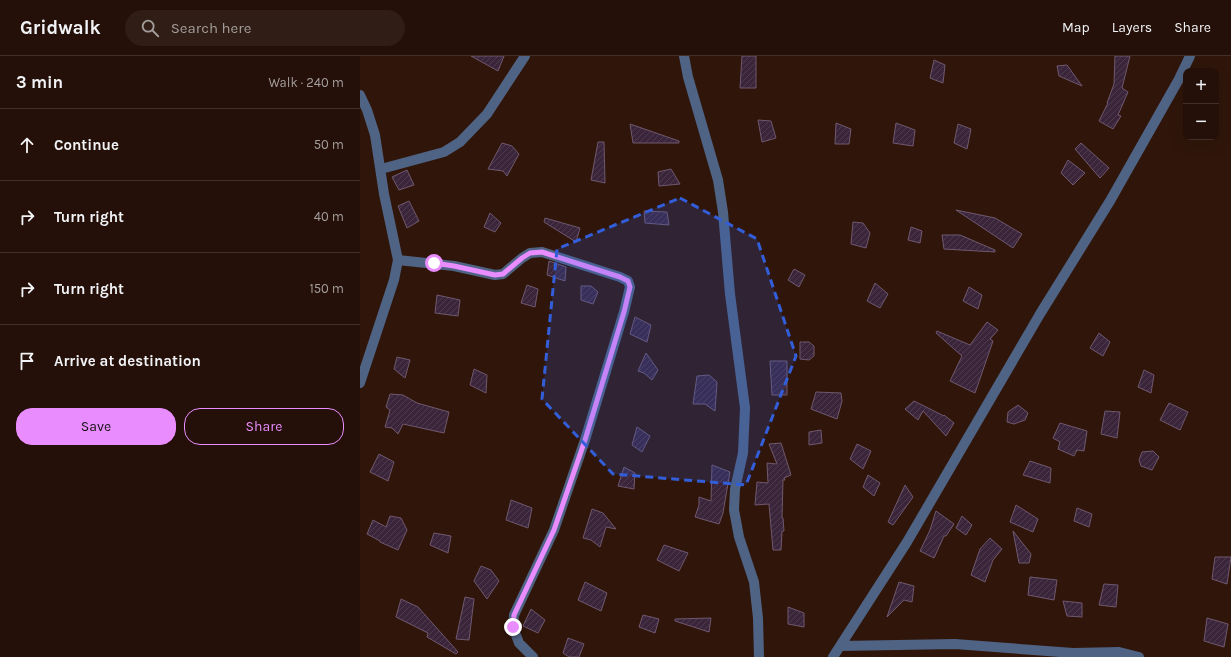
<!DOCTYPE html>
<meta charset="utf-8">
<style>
:root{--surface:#241008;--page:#301e16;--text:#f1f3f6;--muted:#a39d9c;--line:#413029;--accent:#e98dfe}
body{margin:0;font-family:Karla,sans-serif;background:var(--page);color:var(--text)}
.controls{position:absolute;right:12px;top:12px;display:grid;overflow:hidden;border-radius:8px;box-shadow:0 4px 16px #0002}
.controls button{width:36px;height:36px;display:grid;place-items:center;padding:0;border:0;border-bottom:1px solid var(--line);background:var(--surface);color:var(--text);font:20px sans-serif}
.stop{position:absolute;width:12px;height:12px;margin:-9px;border:3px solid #e98dfe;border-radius:50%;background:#fff}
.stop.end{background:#e98dfe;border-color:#fff;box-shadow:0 1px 4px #0008}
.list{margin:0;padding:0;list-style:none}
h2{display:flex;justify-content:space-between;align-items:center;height:52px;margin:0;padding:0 16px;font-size:17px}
h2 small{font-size:13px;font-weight:400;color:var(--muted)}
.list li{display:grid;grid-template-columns:26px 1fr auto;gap:12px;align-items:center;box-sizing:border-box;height:72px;padding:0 16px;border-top:1px solid var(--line)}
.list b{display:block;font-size:15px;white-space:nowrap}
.list em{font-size:13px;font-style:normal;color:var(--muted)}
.actions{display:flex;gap:8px;padding:12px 16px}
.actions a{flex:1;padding:9px 0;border:1px solid var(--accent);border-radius:16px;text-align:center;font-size:14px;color:var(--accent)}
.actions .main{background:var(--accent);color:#111}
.icon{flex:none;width:22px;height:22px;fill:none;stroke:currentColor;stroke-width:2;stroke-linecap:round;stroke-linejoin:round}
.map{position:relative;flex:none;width:871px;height:601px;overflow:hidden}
header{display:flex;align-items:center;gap:24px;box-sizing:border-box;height:56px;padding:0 20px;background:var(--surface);border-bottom:1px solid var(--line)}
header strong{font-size:19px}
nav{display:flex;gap:22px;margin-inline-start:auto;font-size:14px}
.search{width:280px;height:36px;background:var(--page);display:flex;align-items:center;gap:10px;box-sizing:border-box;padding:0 14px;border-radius:22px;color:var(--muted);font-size:15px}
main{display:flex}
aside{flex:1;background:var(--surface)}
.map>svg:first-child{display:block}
</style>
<header>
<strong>Gridwalk</strong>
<div class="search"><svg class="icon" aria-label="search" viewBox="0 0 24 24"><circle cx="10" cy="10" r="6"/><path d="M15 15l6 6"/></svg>Search here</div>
<nav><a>Map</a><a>Layers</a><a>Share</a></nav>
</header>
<main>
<aside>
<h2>3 min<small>Walk · 240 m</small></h2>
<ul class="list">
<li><svg class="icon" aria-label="ahead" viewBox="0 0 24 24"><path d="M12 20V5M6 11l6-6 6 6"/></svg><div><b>Continue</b></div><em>50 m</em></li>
<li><svg class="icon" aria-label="right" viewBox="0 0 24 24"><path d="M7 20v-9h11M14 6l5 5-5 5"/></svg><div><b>Turn right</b></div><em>40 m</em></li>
<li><svg class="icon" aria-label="right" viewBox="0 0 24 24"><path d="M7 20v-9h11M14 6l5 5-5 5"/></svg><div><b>Turn right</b></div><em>150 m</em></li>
<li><svg class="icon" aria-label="arrive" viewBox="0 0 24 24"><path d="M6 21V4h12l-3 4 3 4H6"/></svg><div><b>Arrive at destination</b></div></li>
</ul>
<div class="actions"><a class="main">Save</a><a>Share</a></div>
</aside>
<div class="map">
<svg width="871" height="601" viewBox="0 0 871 601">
<defs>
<pattern id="building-hatch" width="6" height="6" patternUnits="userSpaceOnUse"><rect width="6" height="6" fill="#3a253a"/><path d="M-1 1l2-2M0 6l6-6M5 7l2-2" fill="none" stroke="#4e3a4d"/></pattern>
</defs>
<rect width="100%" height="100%" fill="#30160a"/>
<path fill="url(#building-hatch)" stroke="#70586f" d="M111 0H144L138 15Z
M382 0H396V32H380Z
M755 0H770L762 32 768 36 758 59 761 60 753 73 739 65 748 47H747L754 28Z
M574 4 585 9 583 27 570 22Z
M707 9 722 30 699 20 697 10Z
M398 64 411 65 416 82 402 86Z
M476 67 491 73 489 88H475Z
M536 67 555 74 553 90 533 87Z
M270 68 319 85V87H273Z
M598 68 611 73 607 93 594 87Z
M238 86H244L245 127 231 124Z
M142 87 152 90 159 98 147 120 143 115 128 113Z
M721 87 749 112 740 122 715 93Z
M708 104 725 117 713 129 701 117Z
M311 113 320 128 299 130 298 116Z
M47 114 54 129 39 134 32 121Z
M49 145 59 165 47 172 38 150Z
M596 154 635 162 662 178 653 192Z
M284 155 307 156 309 169 285 167Z
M130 157 141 167 135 176 124 171Z
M185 162 220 172 216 186 184 166Z
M493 166 503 167 510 177 506 192 491 188Z
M551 171 562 175 560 187 548 184Z
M582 179H600L635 194V196L584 193Z
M189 205 206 211 205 225 187 219Z
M434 213 445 219 439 231 428 224Z
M515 227 528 238 520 252 507 245Z
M167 229 178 233 175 251 161 247Z
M221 230H231L238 236 233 248 221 244Z
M609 231 622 239 618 253 603 245Z
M77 239 100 244 98 260 75 257Z
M275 261 291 269 287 286 270 278Z
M627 266 638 274 630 283 633 285 615 337 590 325 602 300 576 277 577 275 610 289Z
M739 277 750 286 743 300 730 292Z
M440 286H449L454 290V300L449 304 440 303Z
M286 297 298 314 292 324 284 317 278 315Z
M37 301 50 304 45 322 34 313Z
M410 305H427V339H412Z
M114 313 127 319 126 337 110 329Z
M784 314 794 319 791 337 778 331Z
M349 319 357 326 355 355 345 348H333L337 320Z
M456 336 481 337 482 345 477 363 451 353Z
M30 338 43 339 57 347 89 356 84 377 43 368 38 378 32 372 25 371 30 354 26 351Z
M554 345 584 360V359L594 367 586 380 563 355 558 364 545 353Z
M809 347 828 356 820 374 800 364Z
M658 349 668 357 665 364 654 368 647 366 648 356Z
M745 355 760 356 757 382 741 378Z
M700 367 727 375 724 395 717 394 714 400 698 393 700 386 693 382Z
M277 371 290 380 282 396 272 389Z
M461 374 462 387 449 389V376Z
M421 387 431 419 424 422 425 424H423L422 462H423L424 475H422L421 494H413L409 448 395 449 397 426 408 427 407 407 417 408 409 388Z
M497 388 511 395 503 413 490 403Z
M793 395 799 401 792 414 781 410 779 404 782 396Z
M19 398 34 406 28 425 10 416Z
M670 405 691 412 690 427 663 419Z
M352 409 370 416 363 457 359 468 335 461 339 449V441L351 445Z
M264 411 275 417 274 433 258 430Z
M508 419 520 427 514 440 503 431Z
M545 429 553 441 533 469 528 466Z
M151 444 172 452 168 472 146 464Z
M656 449 678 463 673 476 650 466Z
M717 452 732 458 729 471 714 465Z
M232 453 243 457 256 473 246 471 240 491 231 484 223 482Z
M576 455 594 468 586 480H584L574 502 560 495 570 474Z
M30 460 41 462 47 474 38 494 20 486V485L7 478 13 464 26 471Z
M602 460 612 469 606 479 596 472Z
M653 475 671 498 669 507H659Z
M74 477 91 480 88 497 70 489Z
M630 482 642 493 633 504 625 526 611 519 620 493Z
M304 489 328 497 319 515 297 504Z
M855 501H871L867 528 852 523Z
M121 510 131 514 139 525 127 543 114 525Z
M670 521 697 524 694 544 668 539Z
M225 526 247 537 241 555 218 544Z
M539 526 554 530 552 546 544 544 527 561Z
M744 528 758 529 756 551 739 549Z
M105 541 114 543 109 584 96 583Z
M41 543 58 551 98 596 96 598 67 581 68 577 36 561Z
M703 545 722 547V561L707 560Z
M428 551 444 557V571L428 568Z
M171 553 185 564 178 577 163 570Z
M283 559 299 563 295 577 279 571Z
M351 562 349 576 315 565V563Z
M847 562 868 568 864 591 844 585Z
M208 582 224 588 219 601H209L203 597Z"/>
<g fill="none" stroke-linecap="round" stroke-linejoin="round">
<path stroke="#4f6384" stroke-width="10" d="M324 0 328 21 358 124 363 156 370 238 385 352 383 397 375 433 374 454 379 481 394 526 398 562 399 601
M0 39 7 54 15 79 24 138 38 204 34 224 0 327
M21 113 84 96 100 86 127 58 165 0
M38 204 94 210 135 219 143 218 162 202 170 197 182 196 260 221 268 225 270 231 264 256 225 384 194 474 154 559 153 571 159 587 173 601
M480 590 595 588 713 597 759 596 779 601
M473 601 547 486 680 258 750 145 819 23 830 0"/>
</g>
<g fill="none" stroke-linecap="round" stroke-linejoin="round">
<path stroke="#e98dfe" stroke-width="5" d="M74 207 94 210 135 219 143 218 162 202 170 197 182 196 260 221 268 225 270 231 264 256 225 384 194 474 154 559 153 571"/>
</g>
<path fill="#335eda" fill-opacity="0.2" stroke="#335eda" stroke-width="3" stroke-dasharray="8 5" stroke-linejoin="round" d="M320 142 397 183 436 300 386 429 253 418 182 343 197 193Z"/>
</svg>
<div class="controls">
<button>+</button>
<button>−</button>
</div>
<div class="stop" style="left:74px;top:207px"></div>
<div class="stop end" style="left:153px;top:571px"></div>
</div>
</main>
